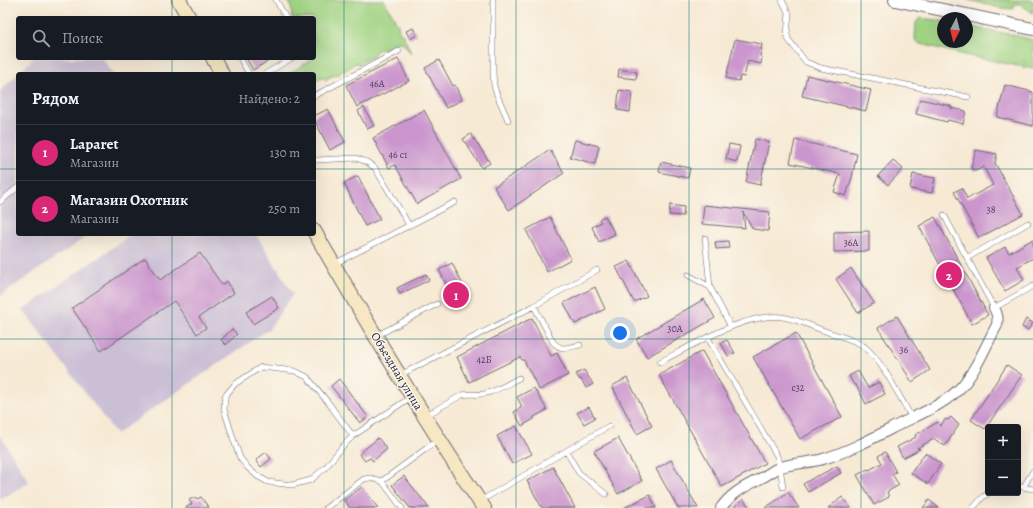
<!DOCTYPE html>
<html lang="ru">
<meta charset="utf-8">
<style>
:root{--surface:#171b24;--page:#20242c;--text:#f1f3f6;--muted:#9ea1a6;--line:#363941;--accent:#db2777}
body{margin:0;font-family:Alegreya,serif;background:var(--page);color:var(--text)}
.controls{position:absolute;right:12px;bottom:12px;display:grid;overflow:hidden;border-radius:4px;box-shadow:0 4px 16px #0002}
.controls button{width:36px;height:36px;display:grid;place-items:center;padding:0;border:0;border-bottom:1px solid var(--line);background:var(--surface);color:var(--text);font:20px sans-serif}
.compass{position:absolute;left:937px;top:12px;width:36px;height:36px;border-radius:50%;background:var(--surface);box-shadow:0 4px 16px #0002;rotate:187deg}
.you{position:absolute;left:620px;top:333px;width:14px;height:14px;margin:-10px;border:3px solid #fff;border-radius:50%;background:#1a73e8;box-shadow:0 0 0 6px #1a73e833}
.badge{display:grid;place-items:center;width:26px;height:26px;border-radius:50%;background:var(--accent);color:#fff;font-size:13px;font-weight:700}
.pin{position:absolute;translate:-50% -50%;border:2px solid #fff;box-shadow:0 1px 4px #0006}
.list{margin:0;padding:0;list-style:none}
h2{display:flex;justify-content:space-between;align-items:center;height:52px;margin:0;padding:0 16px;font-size:17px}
h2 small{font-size:13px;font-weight:400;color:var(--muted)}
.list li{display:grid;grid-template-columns:26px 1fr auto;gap:12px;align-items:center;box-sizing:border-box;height:56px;padding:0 16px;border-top:1px solid var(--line)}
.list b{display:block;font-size:15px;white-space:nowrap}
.list p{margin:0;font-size:13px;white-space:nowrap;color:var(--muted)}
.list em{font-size:13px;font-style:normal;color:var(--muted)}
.icon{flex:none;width:22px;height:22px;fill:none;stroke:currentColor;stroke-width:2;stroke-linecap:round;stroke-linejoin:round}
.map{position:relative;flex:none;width:1033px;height:508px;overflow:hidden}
.search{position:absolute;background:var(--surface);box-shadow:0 4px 16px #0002;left:16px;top:16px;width:300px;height:44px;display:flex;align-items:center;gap:10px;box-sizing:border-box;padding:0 14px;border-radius:4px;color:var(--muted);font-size:15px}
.panel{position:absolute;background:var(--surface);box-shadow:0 4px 16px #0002;left:16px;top:72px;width:300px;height:164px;border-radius:4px}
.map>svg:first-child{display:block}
</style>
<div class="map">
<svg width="1033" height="508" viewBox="0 0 1033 508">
<rect width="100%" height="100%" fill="#fbf7ec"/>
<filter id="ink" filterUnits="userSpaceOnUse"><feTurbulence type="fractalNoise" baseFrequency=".025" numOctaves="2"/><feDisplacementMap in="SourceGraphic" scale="8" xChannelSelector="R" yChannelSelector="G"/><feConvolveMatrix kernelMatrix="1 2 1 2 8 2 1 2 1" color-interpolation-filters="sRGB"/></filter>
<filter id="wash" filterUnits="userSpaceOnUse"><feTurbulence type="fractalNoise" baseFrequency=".012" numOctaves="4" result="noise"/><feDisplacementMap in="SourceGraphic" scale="16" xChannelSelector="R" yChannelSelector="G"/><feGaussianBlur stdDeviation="0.9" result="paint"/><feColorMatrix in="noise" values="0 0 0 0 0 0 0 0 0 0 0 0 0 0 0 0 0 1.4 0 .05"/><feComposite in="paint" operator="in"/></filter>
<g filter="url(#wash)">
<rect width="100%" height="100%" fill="#f7ead5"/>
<path fill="#cbbfd5" d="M34 58H102L113 74H18V234H90L0 296V91Z
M132 234H256L293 294 269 329 116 434 23 310Z
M0 435 29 482 0 500Z"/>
<path fill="#9fd281" stroke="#607a5e" d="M286 0H384L395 19V21L398 24 399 32 402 33 411 53 403 43 399 42 394 43C386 54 378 43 372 58 366 58 364 59 360 64L355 63C352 66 347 71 342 71 339 75 337 75 333 76 331 76 328 78 326 80L322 77 314 81V74H288L314 58V18H292L291 5Z
M968 0H1033V13L1020 4H1015L1013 9 1000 8Z
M921 18 943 21V42H967V26L1009 34 1033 40V69L965 55 917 43 915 39 916 22Z"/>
<g id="blocks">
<path fill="#ca96cd" d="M413 28 417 35 410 39 406 31Z
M735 39 762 44 760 56 762 57 761 64 748 61 744 77 740 76 739 81 726 78Z
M246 58H273L253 70Z
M398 59 409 81 357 107 346 85Z
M439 60 453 86 455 85 462 100 446 108 425 68Z
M619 69 637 72 636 79 618 77Z
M807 75 871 90 866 111 802 96Z
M1005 85 1033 92V126L997 117Z
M619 90 632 92 630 112 617 110Z
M920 99 951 106V108L966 111 963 124 948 120 947 122 916 114Z
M364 107 374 126 367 129 358 111Z
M328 109 345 142 330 150 314 119V116Z
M424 110 461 179 417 204 395 165 389 168 373 138Z
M471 134 490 163 482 168 463 139Z
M755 139 769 142 760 185 746 182Z
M575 140 599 146 595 164 570 157Z
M795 140 857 154 852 177 846 196 834 192 840 174 790 163Z
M729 144 740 146 737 162 726 159Z
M550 150 564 173 509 210 494 187Z
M976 150 997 154 995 163 1023 214 979 238 954 192 962 188 967 199 993 185 984 167 975 171 971 168Z
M893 160 903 169 888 185 878 176Z
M661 162 690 168 688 178 659 172Z
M913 174 935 178 932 193 910 189Z
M358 176 380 219 365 226 344 183Z
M670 205 684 207 683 216 669 215Z
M704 205 770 212 768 231 753 229 743 212 745 228 702 224Z
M605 216 615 234 599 242 592 227 601 222 599 219Z
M550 217 571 259 547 272 526 230Z
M935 217 988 315 972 324 919 226Z
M869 231V251L834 252V232Z
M1033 239V258L1017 267 1024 280 1005 291 986 258 1005 247 1009 253Z
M728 241 729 248 716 249 715 242Z
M200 253 222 285 227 281 234 293 199 317 206 328 197 334 174 301 101 351 72 308 145 258 160 280Z
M629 261 647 296 634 302 616 267Z
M452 263 469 297 456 304 439 270Z
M851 268 874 303 858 313 836 279Z
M426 274 429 280 400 294 397 288Z
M595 287 605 309 575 324 564 303Z
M272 296 279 308 253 324 246 312Z
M704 299 715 318 647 357 636 339Z
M897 316 930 370 912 382 878 328Z
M532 318 551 356 557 353 568 375 539 390 524 360H522L520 357 469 382 457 357Z
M1026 319 1033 323 1028 330 1022 327Z
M232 329 237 334 226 345 221 340Z
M796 333 842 417 800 439 753 357Z
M727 340 735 353 728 356 721 343Z
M702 351 765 463 722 487 659 375Z
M1007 365 1022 375 985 429 971 420Z
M584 370 593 384 586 388 581 379 580 380 576 374Z
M858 371 868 388 879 382 885 394 866 404 856 385H854L849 376Z
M627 378 652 426 637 434 612 386Z
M339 379 368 417 360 423 331 386Z
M534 388 547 410 534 417V419L522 426 514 412 522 407 517 397Z
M589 407 595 418 584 424 577 413Z
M951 417 959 425 945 446 934 439 917 448 920 449 903 458 897 447 916 437 915 435 938 422 940 426 946 419 948 420Z
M516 426 532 454 512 464 497 436Z
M378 438 387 449 373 461 370 458 365 461 359 454Z
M618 438 642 481 618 494 594 451Z
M266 452 271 459 261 467 256 460Z
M885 452 896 472 892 474 899 485 887 492 889 497 874 505 857 475 868 469 869 470 882 463 878 456Z
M925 453 941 464 928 484 911 473Z
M671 460 698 508H678L656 469Z
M837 466 841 473 808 492 803 484 818 475V476Z
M553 467 575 508H542L527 481Z
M404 476 429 508H410L392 485Z
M362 487 378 508H350L344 500Z
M788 492 799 508H765L777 500Z
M650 495 656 508H624Z
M195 497 197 499 201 497 209 508H185L192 504 189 500Z
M842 497 851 508H828Z
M743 499 750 508H734Z
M929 500 939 508H923Z"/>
</g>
</g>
<g filter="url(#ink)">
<use href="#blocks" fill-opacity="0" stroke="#6d6871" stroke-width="1"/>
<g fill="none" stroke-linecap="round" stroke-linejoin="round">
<g stroke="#6d6871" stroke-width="6">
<path id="service" d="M276 0 286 18
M493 0V73L494 86 497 95 508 120
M782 0 789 14 787 34 788 39 806 62 821 68 968 97
M240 58 249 74
M265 74 292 58
M314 96 399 51
M314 161 317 160 356 158 367 162 375 168 409 225
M0 202 18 187
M944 215 994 308 1033 286
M705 238 710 287 731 327
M967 258 1028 223
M334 264 455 202
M688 275 710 287
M534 306 553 342C562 352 569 347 580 345
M376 336 437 304
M708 338 777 456 780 467 783 487
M660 362C691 346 747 312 782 317 796 319 809 325 822 330 835 335 854 339 865 347 883 362 900 398 912 418
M400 375 534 306 597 270
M425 416 462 395C470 393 479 396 487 393 497 391 509 383 519 378
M353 436 335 412 327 401 307 377 295 371 261 367 235 384 225 396 224 409 234 441 240 458 248 468 257 476 268 482 292 485 311 480 326 467 342 447 353 436 411 397
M566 451 579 473 606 494
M1018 486 1033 489
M1024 486 1033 471
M480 501 511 483 609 426
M326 508 364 479 370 478 382 481
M402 508 382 481 438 440
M973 508 983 497 989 493"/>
</g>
<g stroke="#6d6871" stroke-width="12">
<path id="minor" d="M721 508C733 491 747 486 765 476 770 473 775 469 781 467 793 463 810 463 823 459 850 451 875 437 900 424 920 414 947 403 962 386 977 369 986 345 997 325 998 318 998 315 994 308"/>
</g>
<g stroke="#6d6871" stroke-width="14">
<path id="tertiary" d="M895 0 1033 29"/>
</g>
<g stroke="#6d6871" stroke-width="16">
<path id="secondary" d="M179 0 189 18
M213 58 222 74
M314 231C368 325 423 418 484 508"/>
</g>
<use href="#service" stroke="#fff" stroke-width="5"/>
<use href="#minor" stroke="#fff" stroke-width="10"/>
<use href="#tertiary" stroke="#fff" stroke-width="12"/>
<use href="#secondary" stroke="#f7e8c3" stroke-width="14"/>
</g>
</g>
<path fill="none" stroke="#0f766e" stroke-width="1" stroke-opacity="0.55" d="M172 0V18M344 0V508M516 0V508M689 0V508M861 0V508M172 58V74M0 169H18M314 169H1033M172 234V508M0 339H1033"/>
<g text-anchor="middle" stroke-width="3" stroke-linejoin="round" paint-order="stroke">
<g font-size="10" fill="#4c3f60">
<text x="377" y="87">46А</text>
<text x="398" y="158">46 с1</text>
<text x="991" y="213">38</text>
<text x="851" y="246">36А</text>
<text x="675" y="332">30А</text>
<text x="904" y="353">36</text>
<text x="484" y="363">42Б</text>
<text x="798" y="391">с32</text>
</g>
<g font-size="12" fill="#22223b" stroke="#fbf7ec">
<text transform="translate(397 371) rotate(59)" y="4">Объездная улица</text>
</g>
</g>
</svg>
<div class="controls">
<button>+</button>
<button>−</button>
</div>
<svg class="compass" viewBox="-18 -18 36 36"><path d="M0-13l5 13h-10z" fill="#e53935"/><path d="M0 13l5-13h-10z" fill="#9ea1a6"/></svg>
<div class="you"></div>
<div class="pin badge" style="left:456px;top:295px">1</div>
<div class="pin badge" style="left:949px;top:275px">2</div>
<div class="search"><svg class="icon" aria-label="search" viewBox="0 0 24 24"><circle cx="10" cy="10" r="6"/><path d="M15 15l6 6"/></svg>Поиск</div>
<section class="panel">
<h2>Рядом<small>Найдено: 2</small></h2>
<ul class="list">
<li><span class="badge">1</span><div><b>Laparet</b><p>Магазин</p></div><em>130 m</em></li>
<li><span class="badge">2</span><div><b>Магазин Охотник</b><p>Магазин</p></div><em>250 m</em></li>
</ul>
</section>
</div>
